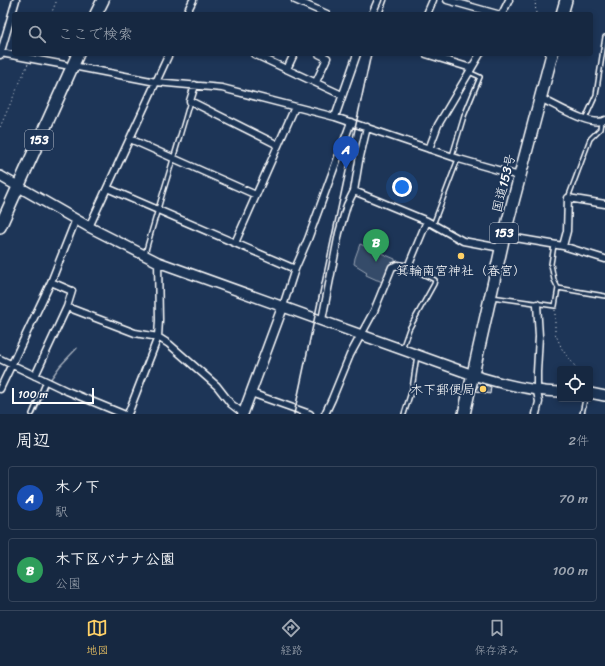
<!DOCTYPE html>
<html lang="ja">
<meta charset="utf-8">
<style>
:root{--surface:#162841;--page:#23344c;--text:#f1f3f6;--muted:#9ea6b1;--line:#35445a;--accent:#ffd166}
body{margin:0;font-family:Sriracha,"Klee One",sans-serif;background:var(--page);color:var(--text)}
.controls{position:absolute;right:12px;bottom:12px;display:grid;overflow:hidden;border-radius:4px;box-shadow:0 2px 6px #0003}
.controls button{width:36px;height:36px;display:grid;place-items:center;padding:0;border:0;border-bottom:1px solid var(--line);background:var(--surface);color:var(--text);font:20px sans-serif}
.scale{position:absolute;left:12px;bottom:10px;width:82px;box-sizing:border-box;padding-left:4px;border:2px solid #fff;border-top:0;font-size:11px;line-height:14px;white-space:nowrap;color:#fff;-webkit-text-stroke:3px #1d3557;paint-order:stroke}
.you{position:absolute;left:402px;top:187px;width:14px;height:14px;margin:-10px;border:3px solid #fff;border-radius:50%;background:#1a73e8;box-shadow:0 0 0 6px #1a73e833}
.badge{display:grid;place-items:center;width:26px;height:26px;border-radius:50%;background:var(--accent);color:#fff;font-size:13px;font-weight:700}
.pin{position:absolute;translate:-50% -33px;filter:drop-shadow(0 1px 2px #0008)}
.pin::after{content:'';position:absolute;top:21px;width:14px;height:12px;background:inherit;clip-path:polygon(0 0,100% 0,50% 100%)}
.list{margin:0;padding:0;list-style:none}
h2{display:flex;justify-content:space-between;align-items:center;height:52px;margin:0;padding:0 16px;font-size:17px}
h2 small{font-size:13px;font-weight:400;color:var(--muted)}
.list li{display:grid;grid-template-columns:26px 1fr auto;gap:12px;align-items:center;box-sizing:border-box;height:64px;margin:0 8px 8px;padding:0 8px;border:1px solid var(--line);border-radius:4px}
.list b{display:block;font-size:15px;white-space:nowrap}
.list p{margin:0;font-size:13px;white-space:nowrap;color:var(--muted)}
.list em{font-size:13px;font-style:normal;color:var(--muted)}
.icon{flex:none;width:22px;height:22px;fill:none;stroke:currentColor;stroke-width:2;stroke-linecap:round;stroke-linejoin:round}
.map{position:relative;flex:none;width:605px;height:414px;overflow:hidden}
.search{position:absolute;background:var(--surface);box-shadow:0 2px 6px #0003;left:12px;right:12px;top:12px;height:44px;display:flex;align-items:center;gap:10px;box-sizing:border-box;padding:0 14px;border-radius:4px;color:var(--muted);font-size:15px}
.sheet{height:196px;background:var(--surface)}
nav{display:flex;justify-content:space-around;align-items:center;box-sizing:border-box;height:56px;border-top:1px solid var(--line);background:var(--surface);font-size:11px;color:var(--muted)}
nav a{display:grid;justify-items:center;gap:2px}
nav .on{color:var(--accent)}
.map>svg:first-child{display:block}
</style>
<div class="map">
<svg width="605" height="414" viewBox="0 0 605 414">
<defs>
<pattern id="building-cross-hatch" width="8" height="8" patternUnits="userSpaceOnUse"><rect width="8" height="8" fill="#4a5d79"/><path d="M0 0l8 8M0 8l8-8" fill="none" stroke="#65758d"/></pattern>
</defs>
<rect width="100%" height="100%" fill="#1d3557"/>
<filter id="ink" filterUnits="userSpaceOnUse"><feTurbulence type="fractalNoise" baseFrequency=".025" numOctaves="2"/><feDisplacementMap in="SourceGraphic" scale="8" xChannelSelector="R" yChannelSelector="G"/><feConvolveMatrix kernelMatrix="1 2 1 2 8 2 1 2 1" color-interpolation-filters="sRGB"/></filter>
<g filter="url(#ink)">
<path fill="#364b69" stroke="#9aa5b4" d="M360 244 395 259V261L403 265H392L382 282 378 280H377L366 275 367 272 354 264 355 258Z"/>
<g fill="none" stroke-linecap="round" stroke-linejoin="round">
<path stroke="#a0aab8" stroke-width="1.5" d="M50 380 60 366 77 348
M35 414 48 384"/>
</g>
<path fill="url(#building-cross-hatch)" stroke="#fff" d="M486 385 491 387 490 394 476 391 477 386 485 388Z"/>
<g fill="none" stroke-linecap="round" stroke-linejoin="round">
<g stroke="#fff" stroke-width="6">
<path id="lane" d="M585 119 596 95 605 37
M452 156 464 116 480 77 469 72
M568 198 590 139 600 129 601 122
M433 225 458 159
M145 254C159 203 176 152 190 101
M558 288 605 296
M492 297 555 306 558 288 554 280 551 264 554 245
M402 349 409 329 434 284 435 280 408 267
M32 414 46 381
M404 414 412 389 417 355
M582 414 585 399"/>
</g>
<g stroke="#fff" stroke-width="9">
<path id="street" d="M295 0 327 14
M447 0 497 14
M186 14 193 0
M372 14 378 0
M427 14 433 0
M502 14 509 0
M1 53 65 65
M254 54 342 95
M426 54 471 68
M0 55 16 0
M73 66 156 82 222 88 335 117 459 159 519 176
M287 69 294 54
M316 82 327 58 319 54
M195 85 190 101 278 145
M540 98C554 104 591 128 605 120
M335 117 357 54
M130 139 256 195
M429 149 438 125 480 54
M107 188 295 269
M354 191 427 221 463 241 501 248
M89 227 169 54
M504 236 563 246 605 259
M235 243 295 107
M563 246 567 231 568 198 605 204
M51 282 72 291 67 307
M283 306 295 269 308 239 351 122
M322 320 339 233 347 205 354 191 359 161 367 127
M0 359 67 391 123 414
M35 376 67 307 135 333 158 337 169 344 217 386 231 404 244 414
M0 389 51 282 76 219
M251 393 310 414
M128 414 158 337 159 320 158 262
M325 414 332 399 350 355 374 311 392 267 398 265 408 267 427 221
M536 414 539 402 537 391V372L539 336 537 304"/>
</g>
<g stroke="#fff" stroke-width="12">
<path id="secondary" d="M0 176 89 227 158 262 473 375C502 384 530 391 560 392
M590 393 605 396
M243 414 283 306"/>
</g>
<g stroke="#fff" stroke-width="14">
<path id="highway" d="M96 14 103 0
M562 14 566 0
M0 227 78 54
M464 414 504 236 552 54"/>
</g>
<path stroke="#fff" stroke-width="1" stroke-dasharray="1 3" stroke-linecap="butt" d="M535 0 536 14
M51 14 57 0
M0 127 28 64
M555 310V333L562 349 577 369"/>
<use href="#lane" stroke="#1d3557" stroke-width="3"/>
<use href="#street" stroke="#1d3557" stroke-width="6"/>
<use href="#secondary" stroke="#1d3557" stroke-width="9"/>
<use href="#highway" stroke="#1d3557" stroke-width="11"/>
<path stroke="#fff" stroke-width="1.5" d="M382 14 387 0
M294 414 371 54"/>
</g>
</g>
<g fill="#ffd166" stroke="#1d3557" stroke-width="1.5">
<circle cx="461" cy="256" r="4"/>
<circle cx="483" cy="389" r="4"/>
</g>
<g text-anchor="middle" stroke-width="3.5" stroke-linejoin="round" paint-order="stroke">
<g fill="#1d3557" stroke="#bbc2cd" stroke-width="1">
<rect x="25" y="130" width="28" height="20" rx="3"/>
<rect x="490" y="223" width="28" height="20" rx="3"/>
</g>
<g font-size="12" font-weight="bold" fill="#fff">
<text x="39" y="144">153</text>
<text x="504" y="237">153</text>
</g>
<g font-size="13" fill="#fff" stroke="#1d3557">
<text transform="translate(503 183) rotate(-76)" y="5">国道153号</text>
</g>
<g font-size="13" fill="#fff" stroke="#1d3557">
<text x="461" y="275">箕輪南宮神社（春宮）</text>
<text x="475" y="394" text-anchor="end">木下郵便局</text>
</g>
</g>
</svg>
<div class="controls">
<button><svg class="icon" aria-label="locate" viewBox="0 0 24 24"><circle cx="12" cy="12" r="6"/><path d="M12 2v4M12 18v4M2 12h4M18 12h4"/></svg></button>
</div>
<div class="scale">100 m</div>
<div class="you"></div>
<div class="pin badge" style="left:346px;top:169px;background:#1a4fb4">A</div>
<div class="pin badge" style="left:376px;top:262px;background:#2e9e5b">B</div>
<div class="search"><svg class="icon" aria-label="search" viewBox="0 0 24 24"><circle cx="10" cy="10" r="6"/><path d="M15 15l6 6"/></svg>ここで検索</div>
</div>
<section class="sheet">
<h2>周辺<small>2件</small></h2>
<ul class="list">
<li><span class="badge" style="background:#1a4fb4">A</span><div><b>木ノ下</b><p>駅</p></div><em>70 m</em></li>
<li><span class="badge" style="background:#2e9e5b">B</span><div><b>木下区バナナ公園</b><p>公園</p></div><em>100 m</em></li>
</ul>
</section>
<nav>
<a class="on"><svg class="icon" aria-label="map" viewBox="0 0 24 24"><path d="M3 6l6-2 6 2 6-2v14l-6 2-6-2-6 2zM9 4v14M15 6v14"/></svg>地図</a>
<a><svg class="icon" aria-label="directions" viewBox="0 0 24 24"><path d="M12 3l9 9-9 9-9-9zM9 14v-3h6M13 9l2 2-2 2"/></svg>経路</a>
<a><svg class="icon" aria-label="saved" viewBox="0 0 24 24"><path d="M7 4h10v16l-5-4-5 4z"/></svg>保存済み</a>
</nav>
